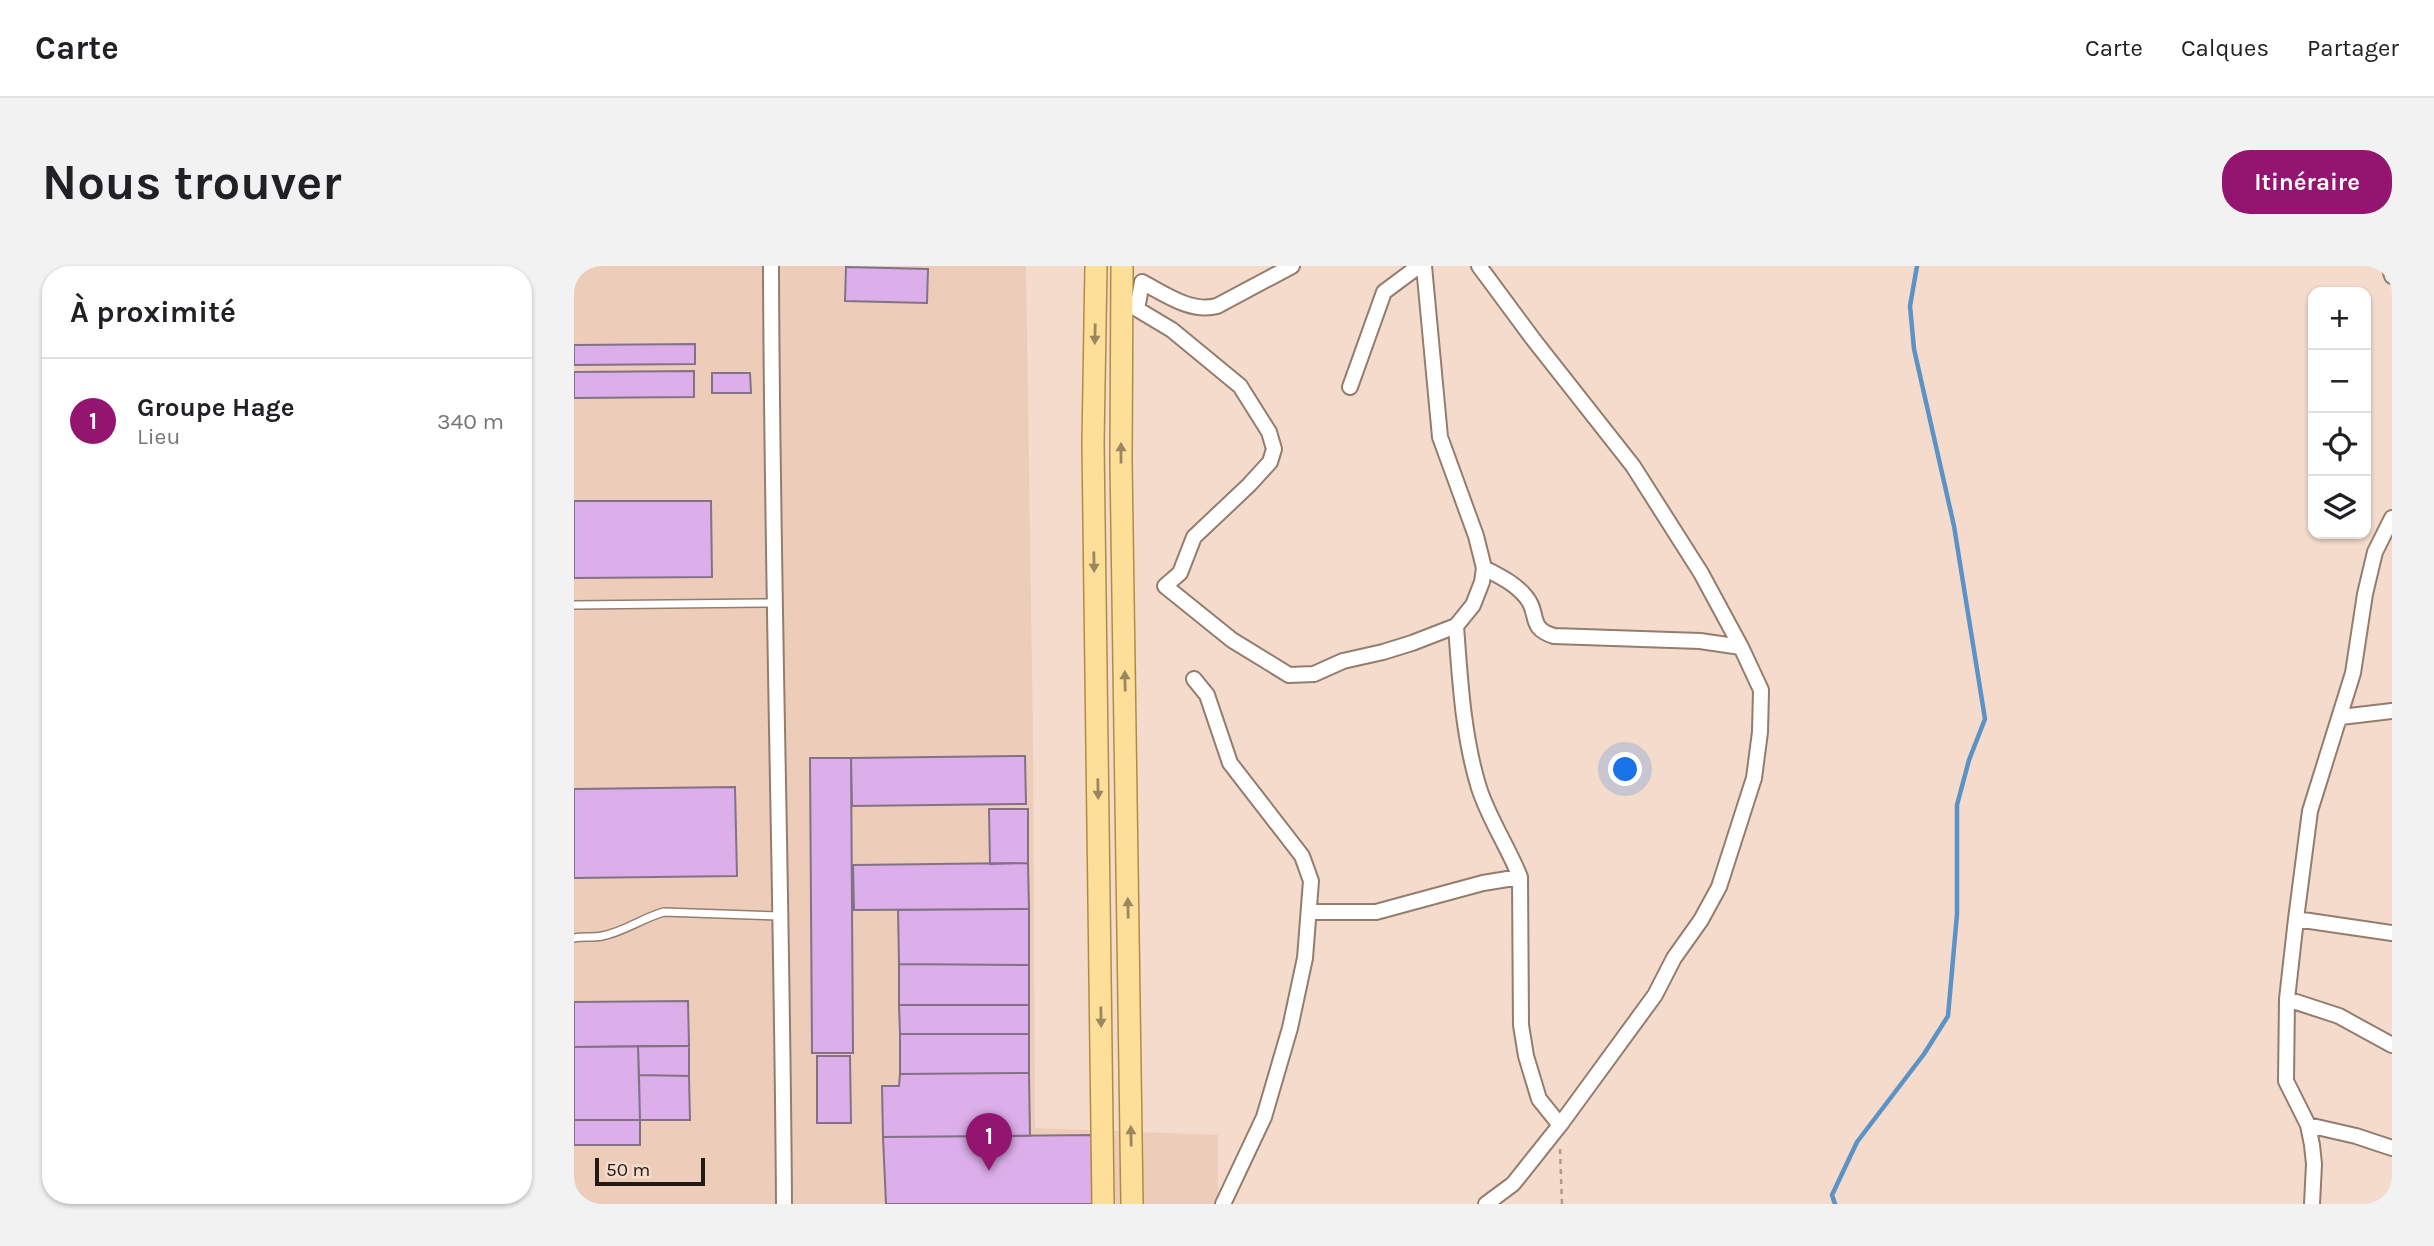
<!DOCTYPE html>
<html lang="fr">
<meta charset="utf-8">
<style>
:root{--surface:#fff;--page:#f2f2f2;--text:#202124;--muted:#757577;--line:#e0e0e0;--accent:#94156f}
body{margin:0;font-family:Karla,sans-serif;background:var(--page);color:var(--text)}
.controls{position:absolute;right:21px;top:21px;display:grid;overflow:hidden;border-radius:14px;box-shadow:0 2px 5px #0004}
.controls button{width:63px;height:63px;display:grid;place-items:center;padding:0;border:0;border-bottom:2px solid var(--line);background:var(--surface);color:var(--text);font:35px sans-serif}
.scale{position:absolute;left:21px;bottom:18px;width:110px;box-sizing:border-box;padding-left:7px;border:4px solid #231a15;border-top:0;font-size:19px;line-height:24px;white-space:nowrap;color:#231a15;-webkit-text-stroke:5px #f4dbcc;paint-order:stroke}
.you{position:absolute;left:1052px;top:504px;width:24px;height:24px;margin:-18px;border:5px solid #fff;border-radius:50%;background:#1a73e8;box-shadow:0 0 0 10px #1a73e833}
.badge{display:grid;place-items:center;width:46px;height:46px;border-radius:50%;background:var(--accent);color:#fff;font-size:23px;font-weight:700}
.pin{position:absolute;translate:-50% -58px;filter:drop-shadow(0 2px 4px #0008)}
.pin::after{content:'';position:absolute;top:37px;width:24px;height:21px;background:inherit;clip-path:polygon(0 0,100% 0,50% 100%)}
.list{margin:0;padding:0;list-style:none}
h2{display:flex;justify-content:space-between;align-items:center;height:91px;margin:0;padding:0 28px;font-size:30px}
h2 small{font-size:23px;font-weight:400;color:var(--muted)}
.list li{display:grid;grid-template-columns:46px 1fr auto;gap:21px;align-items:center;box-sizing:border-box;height:126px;padding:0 28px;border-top:2px solid var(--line)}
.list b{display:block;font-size:26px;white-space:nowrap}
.list p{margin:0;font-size:23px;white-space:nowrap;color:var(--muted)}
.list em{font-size:23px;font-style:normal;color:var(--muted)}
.icon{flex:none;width:38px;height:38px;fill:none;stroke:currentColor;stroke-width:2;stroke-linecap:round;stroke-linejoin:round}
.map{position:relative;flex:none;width:1818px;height:938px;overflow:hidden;border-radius:28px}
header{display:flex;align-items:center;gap:42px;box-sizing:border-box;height:98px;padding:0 35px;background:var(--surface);border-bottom:2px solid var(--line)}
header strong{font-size:33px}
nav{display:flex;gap:38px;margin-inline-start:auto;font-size:24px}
.intro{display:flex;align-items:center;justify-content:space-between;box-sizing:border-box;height:168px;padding:0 42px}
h1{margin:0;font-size:49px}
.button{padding:18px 32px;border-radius:28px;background:var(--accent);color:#fff;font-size:24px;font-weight:700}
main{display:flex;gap:42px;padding:0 42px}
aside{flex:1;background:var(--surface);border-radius:28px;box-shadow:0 2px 5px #0004}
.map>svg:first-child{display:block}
</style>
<header>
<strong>Carte</strong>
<nav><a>Carte</a><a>Calques</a><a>Partager</a></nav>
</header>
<div class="intro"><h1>Nous trouver</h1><a class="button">Itinéraire</a></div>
<main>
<aside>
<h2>À proximité<small></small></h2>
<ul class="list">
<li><span class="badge">1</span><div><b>Groupe Hage</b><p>Lieu</p></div><em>340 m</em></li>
</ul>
</aside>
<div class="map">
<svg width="1818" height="938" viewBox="0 0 1818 938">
<rect width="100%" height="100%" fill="#f4dbcc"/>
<path fill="#edcdba" d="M0 0H452L459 469 461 862 644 869V938H0Z"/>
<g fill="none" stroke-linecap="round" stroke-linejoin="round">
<path stroke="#5b93c6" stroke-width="4.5" d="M1261 938 1258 929 1283 876 1350 788 1374 750 1383 648V539L1395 494 1411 453 1380 260 1340 83 1336 40 1343 0"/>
</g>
<path fill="#dcaeea" stroke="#817286" stroke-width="2" d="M272 1 354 3 353 37 271 35Z
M121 78V98L0 99V79Z
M120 105V131L0 132V106Z
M138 107H176L177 127H138Z
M0 235H137L138 311 0 312Z
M451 490 452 538 278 540 277 492Z
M236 492H277L279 787H238Z
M161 521 163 610 0 612V523Z
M415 543H454V597L416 598Z
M454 597 455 643 280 644 279 599Z
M455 643V699L325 698 324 644Z
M325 698 455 699V739H325Z
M114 735 115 780 0 781V736Z
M325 739H455V768H326Z
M326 768H455V807L326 808Z
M64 780H115V810L65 809Z
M64 780 66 854H0V781Z
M243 790H276L277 857H243Z
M455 807 456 870 309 871 308 820H325L326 808Z
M65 809 115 810 116 854H66Z
M0 854H66V879H0Z
M519 869V938H312L309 871Z"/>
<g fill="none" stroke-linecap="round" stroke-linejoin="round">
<g stroke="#937d6f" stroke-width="10">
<path id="lane" d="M0 339 200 337
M0 672C9 670 19 672 28 670 50 666 68 652 90 646L206 650"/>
</g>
<g stroke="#937d6f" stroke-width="18">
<path id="street" d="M197 0C198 313 208 625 210 938
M718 0 643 40C617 47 591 28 568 16L563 43 598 64 666 120 695 166 700 183 696 196 675 219 620 271 606 307 591 320 658 374 715 409 740 408 769 395 809 386 838 377 882 360 899 339 908 316 910 302 902 270 866 171 850 0
M905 0 959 73 1059 200 1127 307 1167 381 1187 424 1186 466 1180 512 1145 621 1127 654 1100 692 1081 729 986 859
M1815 0 1818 10
M776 121 810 26 845 0
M910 302C925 310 941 317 952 331 966 347 953 362 980 370L1126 375 1167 381
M620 413 633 429 656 497 728 590 737 615 731 692 716 762 690 851 649 938
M1767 451 1818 445
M735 646H802L909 617 946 611C934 581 915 553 905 522 889 470 886 414 882 360
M1722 653 1818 667
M1713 733 1765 750 1818 779
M1734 859 1782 870 1818 882
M912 938 939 918 986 859 965 833 952 790 947 759 946 611
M1738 938 1740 898 1738 879 1734 859 1712 815 1713 733 1722 653 1736 545 1779 407 1791 328 1801 286 1818 252"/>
</g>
<g stroke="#b08c3f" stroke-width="24">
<path id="primary" d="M522 0 519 177 529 938
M548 0 547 195 558 938"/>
</g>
<path stroke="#ad998e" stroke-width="2.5" stroke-dasharray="5 5" stroke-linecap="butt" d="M986 883 988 938"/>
<use href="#lane" stroke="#fff" stroke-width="7"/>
<use href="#street" stroke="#fff" stroke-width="14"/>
<use href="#primary" stroke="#fddf9a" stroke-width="21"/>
</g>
<defs><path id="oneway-solid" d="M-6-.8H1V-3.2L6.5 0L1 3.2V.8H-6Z" transform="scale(1.75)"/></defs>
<g fill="#9b865e">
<use href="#oneway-solid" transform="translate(521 68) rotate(91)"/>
<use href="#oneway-solid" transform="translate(547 187) rotate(-90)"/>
<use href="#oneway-solid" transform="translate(520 296) rotate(89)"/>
<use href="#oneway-solid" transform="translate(551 415) rotate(-91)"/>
<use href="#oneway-solid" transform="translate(524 523) rotate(89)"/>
<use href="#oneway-solid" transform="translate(554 642) rotate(-91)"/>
<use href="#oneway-solid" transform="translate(527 751) rotate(89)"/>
<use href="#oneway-solid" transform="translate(557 870) rotate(-91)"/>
</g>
</svg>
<div class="controls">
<button>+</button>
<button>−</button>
<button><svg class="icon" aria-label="locate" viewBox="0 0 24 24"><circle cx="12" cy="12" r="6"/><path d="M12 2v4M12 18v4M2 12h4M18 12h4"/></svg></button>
<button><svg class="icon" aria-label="layers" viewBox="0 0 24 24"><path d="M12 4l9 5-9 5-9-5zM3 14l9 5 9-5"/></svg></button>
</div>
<div class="scale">50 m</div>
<div class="you"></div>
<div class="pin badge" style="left:415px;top:905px">1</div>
</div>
</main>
